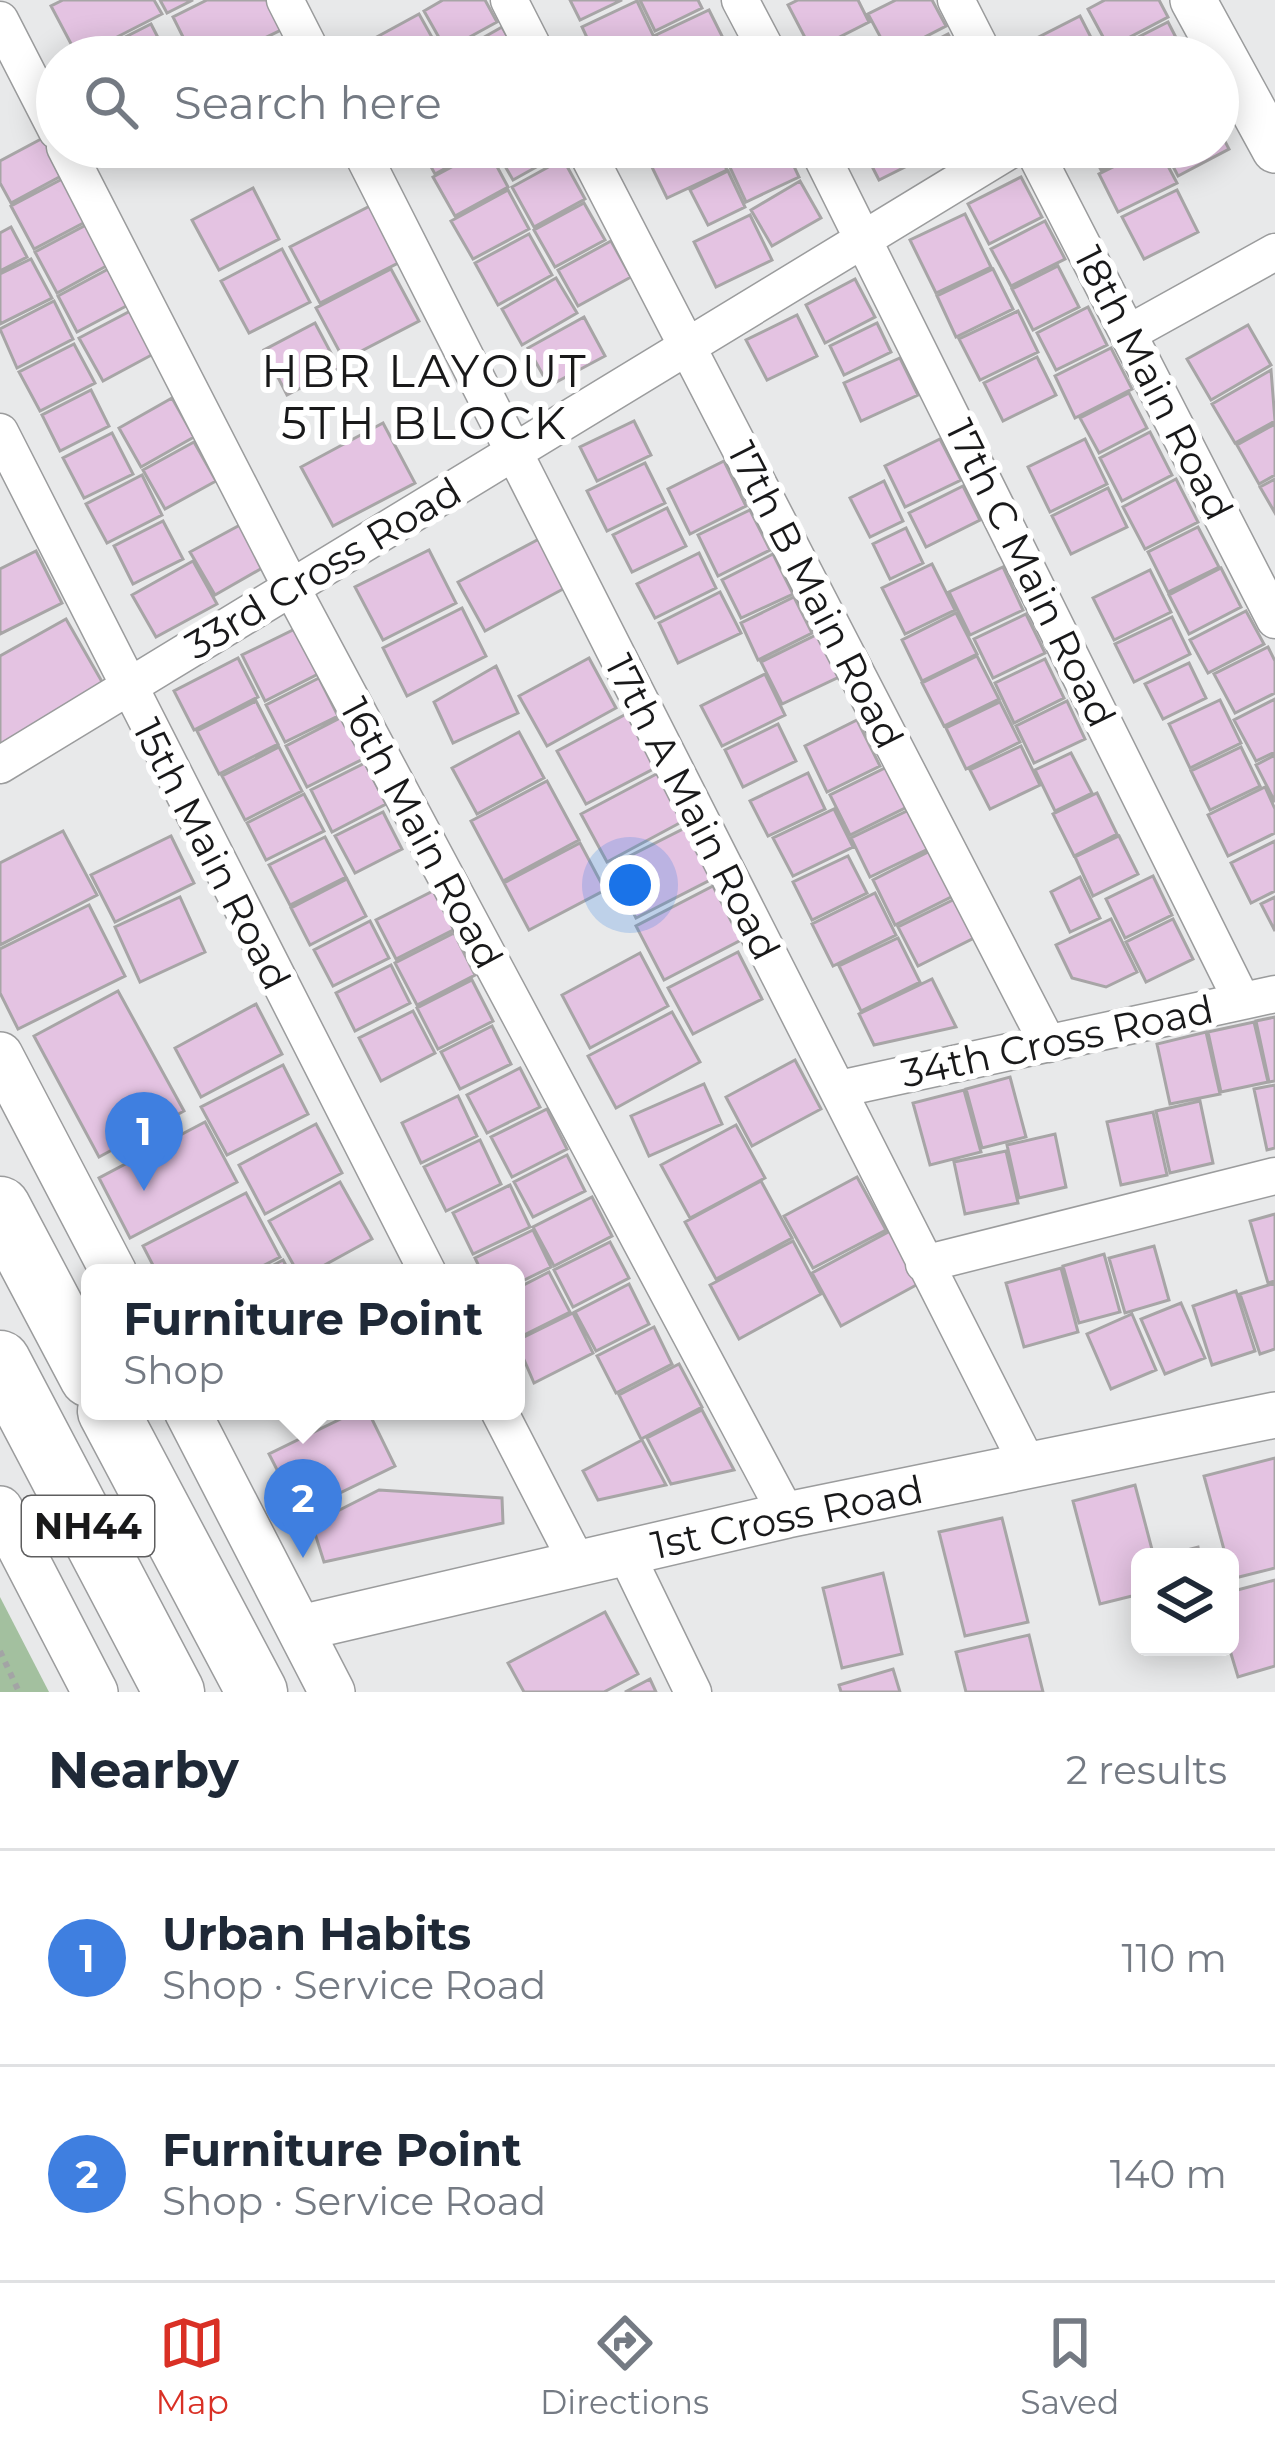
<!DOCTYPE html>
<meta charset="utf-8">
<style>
:root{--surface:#fff;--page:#f6f6f7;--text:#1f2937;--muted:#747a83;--line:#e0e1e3;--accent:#d93025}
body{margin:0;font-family:Montserrat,sans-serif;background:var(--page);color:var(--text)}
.controls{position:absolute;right:36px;bottom:36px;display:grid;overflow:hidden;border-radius:18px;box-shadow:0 6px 30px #0003}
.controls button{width:108px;height:108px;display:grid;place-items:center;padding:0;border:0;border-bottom:3px solid var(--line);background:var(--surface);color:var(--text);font:60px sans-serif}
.you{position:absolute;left:630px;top:885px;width:42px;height:42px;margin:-30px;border:9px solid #fff;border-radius:50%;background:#1a73e8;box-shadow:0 0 0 18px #1a73e833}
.badge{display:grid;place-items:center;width:78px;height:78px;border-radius:50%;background:var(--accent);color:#fff;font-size:39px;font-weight:700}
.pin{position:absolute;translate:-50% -99px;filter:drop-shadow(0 3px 6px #0008)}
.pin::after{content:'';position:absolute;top:63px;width:42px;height:36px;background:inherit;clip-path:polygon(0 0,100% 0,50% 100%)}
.popup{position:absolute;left:81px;top:1264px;width:444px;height:156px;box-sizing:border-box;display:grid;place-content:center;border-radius:18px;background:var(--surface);filter:drop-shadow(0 3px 9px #0005);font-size:39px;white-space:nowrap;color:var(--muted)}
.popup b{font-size:45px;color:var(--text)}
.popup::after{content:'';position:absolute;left:50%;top:100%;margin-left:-24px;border:24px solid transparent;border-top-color:var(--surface)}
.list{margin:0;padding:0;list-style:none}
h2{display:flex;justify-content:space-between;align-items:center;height:156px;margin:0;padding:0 48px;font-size:51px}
h2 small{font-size:39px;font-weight:400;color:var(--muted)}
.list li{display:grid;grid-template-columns:78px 1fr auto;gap:36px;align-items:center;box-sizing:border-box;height:216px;padding:0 48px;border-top:3px solid var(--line)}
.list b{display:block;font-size:45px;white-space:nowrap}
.list p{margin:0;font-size:39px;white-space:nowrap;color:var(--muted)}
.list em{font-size:39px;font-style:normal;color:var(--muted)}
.icon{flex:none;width:66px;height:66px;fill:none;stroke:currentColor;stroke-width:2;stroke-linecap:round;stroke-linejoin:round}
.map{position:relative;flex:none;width:1275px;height:1692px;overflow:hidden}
.search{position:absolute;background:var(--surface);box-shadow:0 6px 30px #0003;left:36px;right:36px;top:36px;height:132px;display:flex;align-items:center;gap:30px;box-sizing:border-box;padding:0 42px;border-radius:66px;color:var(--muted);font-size:45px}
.sheet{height:588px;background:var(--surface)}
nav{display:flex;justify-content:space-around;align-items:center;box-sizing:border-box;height:168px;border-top:3px solid var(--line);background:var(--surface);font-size:33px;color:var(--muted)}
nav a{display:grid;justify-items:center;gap:6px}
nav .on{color:var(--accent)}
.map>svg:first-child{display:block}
</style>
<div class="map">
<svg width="1275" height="1692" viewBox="0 0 1275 1692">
<rect width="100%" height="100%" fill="#e8e9ea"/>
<path fill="#a3c09f" d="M0 1597 49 1692H0Z"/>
<path fill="#e4c3e2" stroke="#a7a5a6" stroke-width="3" d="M63 0H154L162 14 78 57 51 6Z
M160 0H193L167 13Z
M207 0H269L283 29 226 57H193L173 17Z
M443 0H485L497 22 446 50 424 11Z
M570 0H622L580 20Z
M640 0H698L702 8 655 31Z
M798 0H858L869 22 812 51 788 5Z
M896 0H932L946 26 890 55 868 14Z
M1105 0H1159L1168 17 1109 48 1088 9Z
M637 1 654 37 612 57H596L582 27Z
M709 10 728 48 710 57H667L656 35Z
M419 14 443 57H369L362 45Z
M1080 16 1100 55 1039 57 1031 41Z
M1168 22 1186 57H1114L1111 51Z
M151 24 168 57H91L90 55Z
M502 27 519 57H449Z
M948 34 960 57H903Z
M655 40 663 57H619Z
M1218 128 1229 149 1178 176 1163 147H1218Z
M43 138 63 175 11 203 0 183V161Z
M420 147H484L435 174Z
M494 147H563L565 151 513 180Z
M668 147H716L727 170 667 198 647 157Z
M721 147H749L726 158Z
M757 147H785L799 177 746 202 727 161Z
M862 147H932L935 152 879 180Z
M1089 147H1147L1101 170Z
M1153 147H1158L1177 183 1118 212 1099 174Z
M487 148 508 187 455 216 433 177Z
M563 159 585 199 534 227 512 187Z
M728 171 745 207 708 225 690 190Z
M66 177 89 220 34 249 11 206Z
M1021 177 1042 217 989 244 968 204Z
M800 181 821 218 772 246 751 210Z
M253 188 279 239 219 270 192 220Z
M508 190 529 229 473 259 451 221Z
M1177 190 1198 232 1144 259 1122 217Z
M584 203 605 240 555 267 534 230Z
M370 206 400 262 320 303 290 247Z
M965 214 991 267 936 293 910 240Z
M750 215 772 260 716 287 694 242Z
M1045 221 1065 259 1011 286 991 249Z
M88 224 110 264 57 293 35 252Z
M11 227 27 257 0 271V233Z
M529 234 552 275 498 305 475 263Z
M611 241 631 277 578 306 558 270Z
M282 249 310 302 249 333 221 281Z
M31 259 52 298 0 324V274Z
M1058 266 1079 307 1033 330 1012 289Z
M112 267 132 303 77 332 58 296Z
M391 269 419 321 344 360 316 308Z
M993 269 1013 309 956 337 937 296Z
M556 278 577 313 522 345 502 309Z
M855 279 875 317 825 343 806 305Z
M54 301 73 339 17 368 0 329Z
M1088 307 1107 345 1056 370 1037 333Z
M136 308 159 351 103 381 79 338Z
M1018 311 1038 352 980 380 959 339Z
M797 315 817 356 767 380 746 340Z
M584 317 605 356 549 386 528 348Z
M315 323 339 368 287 395 264 350Z
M877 323 891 352 844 375 830 346Z
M1248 325 1271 365 1211 400 1187 359Z
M74 344 95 383 40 411 19 372Z
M1111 348 1132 389 1075 418 1055 376Z
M1037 357 1056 395 1003 421 984 383Z
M900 358 918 395 861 421 844 383Z
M1271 370 1275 421 1235 443 1212 404Z
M91 390 109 426 60 451 42 415Z
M1129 393 1147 428 1099 453 1080 418Z
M172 398 194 437 141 467 119 428Z
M634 421 651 455 597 481 580 447Z
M383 423 415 483 333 526 301 467Z
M1275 424V475L1259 484 1237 445Z
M1150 432 1172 475 1122 501 1100 458Z
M112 433 133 474 84 498 63 458Z
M940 439 961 480 905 507 885 466Z
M1085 439 1107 484 1050 512 1028 467Z
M194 442 216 481 165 509 143 470Z
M724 461 746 506 690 534 668 489Z
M645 463 665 503 607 531 587 491Z
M142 475 162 515 107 543 86 504Z
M1176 479 1198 522 1145 549 1123 507Z
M1275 479V513L1260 487Z
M884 481 903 521 870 537 850 498Z
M963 486 980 520 926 547 909 513Z
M1108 488 1127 527 1071 554 1052 516Z
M667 508 686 546 632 572 613 535Z
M750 510 770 550 718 576 698 535Z
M163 521 183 559 133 584 114 546Z
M240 525 264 567 215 595 190 552Z
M1198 527 1219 567 1168 592 1148 552Z
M906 528 923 563 890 579 873 544Z
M539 539 565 588 485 631 458 582Z
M429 550 456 603 383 640 355 587Z
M36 551 62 603 0 634V569Z
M699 553 716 588 655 618 637 584Z
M773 554 793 594 741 618 722 580Z
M193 561 217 604 156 637 132 595Z
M932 564 955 610 905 634 882 588Z
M1003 567 1023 610 970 635 949 592Z
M1221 568 1241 607 1189 634 1169 595Z
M1150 570 1171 612 1114 640 1093 598Z
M720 592 741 633 678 663 659 623Z
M794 597 812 633 758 660 741 623Z
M462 608 486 656 407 696 383 648Z
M1246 611 1264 644 1208 673 1190 640Z
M956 613 977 654 922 681 902 640Z
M1026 614 1045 653 993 678 974 639Z
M1172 617 1190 654 1134 682 1115 644Z
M66 619 105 687 0 746V656Z
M297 628 320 673 265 701 242 655Z
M818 634 839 677 782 704 761 662Z
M1268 647 1275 661V693L1235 713 1214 674Z
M977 656 999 699 944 726 922 683Z
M238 658 258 697 194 730 174 691Z
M589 658 616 708 547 746 519 696Z
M1045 659 1064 698 1014 723 995 683Z
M1189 663 1206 698 1163 719 1145 684Z
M496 666 518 713 453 743 434 702Z
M765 674 785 715 722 746 701 706Z
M319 678 338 716 285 742 266 705Z
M1275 699V752L1256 761 1234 720Z
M1220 700 1241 743 1190 768 1169 724Z
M256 701 278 744 219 774 197 731Z
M1067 701 1085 739 1034 763 1016 726Z
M1000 702 1020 742 966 769 946 728Z
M630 712 659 766 586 804 557 751Z
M342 717 363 759 307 787 286 746Z
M857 720 880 766 827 792 805 746Z
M778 724 796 761 743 787 725 750Z
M519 732 544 778 477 814 452 768Z
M1021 746 1040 785 990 809 970 770Z
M279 747 302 791 245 820 222 776Z
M1241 747 1260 786 1210 810 1191 771Z
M1071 753 1092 793 1055 811 1035 770Z
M1275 755V802L1256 765Z
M365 763 386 804 332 832 311 790Z
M887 767 907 807 850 835 830 795Z
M664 770 689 818 607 862 581 814Z
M808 773 825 809 768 836 750 801Z
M547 781 579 840 503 881 471 821Z
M1265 787 1275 809V833L1228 856 1208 815Z
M1097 793 1117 834 1074 856 1053 814Z
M304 794 324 831 266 860 247 823Z
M834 809 853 847 793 876 773 838Z
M909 810 928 849 870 877 851 838Z
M383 812 402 849 355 873 335 836Z
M687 827 714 878 636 918 610 866Z
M63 831 97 895 0 945V863Z
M171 836 194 883 115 922 91 875Z
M1119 836 1138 874 1093 896 1075 857Z
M325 837 346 877 290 905 269 865Z
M1275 841V891L1251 903 1231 863Z
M580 843 605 890 529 930 504 883Z
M932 850 955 895 895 925 873 880Z
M848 856 867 893 812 920 793 882Z
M1153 876 1172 915 1125 938 1106 899Z
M1080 877 1100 918 1070 932 1051 892Z
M347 879 366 916 310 945 291 908Z
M713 886 741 940 664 980 636 926Z
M435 890 455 929 396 959 376 920Z
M875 893 896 935 833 966 812 924Z
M180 897 205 952 140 982 115 927Z
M1275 897V931L1261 904Z
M957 898 976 937 918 966 898 927Z
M89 905 125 976 18 1029 0 993V949Z
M1111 919 1137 972 1106 987 1072 978 1056 945Z
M1173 919 1193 959 1146 982 1126 942Z
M370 921 389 958 333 986 314 950Z
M454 933 475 975 417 1005 395 963Z
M898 938 920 982 861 1011 839 966Z
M738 952 762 999 693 1034 668 988Z
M640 953 668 1006 590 1048 562 995Z
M391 965 410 1003 355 1031 336 993Z
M932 979 956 1027 874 1045 859 1014Z
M472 980 493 1021 438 1049 417 1008Z
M118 991 184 1111 99 1157 34 1036Z
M256 1004 282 1054 201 1097 175 1048Z
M413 1011 435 1053 381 1081 359 1038Z
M672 1012 700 1062 616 1108 588 1056Z
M1275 1017V1081L1269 1082 1256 1021Z
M1254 1022 1268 1082 1221 1092 1208 1032Z
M492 1026 511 1064 460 1089 441 1052Z
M1206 1032 1220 1094 1170 1104 1157 1044Z
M795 1060 821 1109 752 1146 726 1097Z
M283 1065 308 1114 227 1155 201 1107Z
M520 1068 540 1107 487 1133 467 1095Z
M1010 1077 1026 1137 982 1148 966 1089Z
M704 1084 722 1124 649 1156 631 1116Z
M1275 1085V1148L1267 1150 1254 1089Z
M964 1090 981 1152 930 1165 913 1103Z
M458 1096 477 1136 421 1163 402 1123Z
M1200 1101 1213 1163 1170 1173 1156 1111Z
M547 1109 567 1149 512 1177 491 1137Z
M1153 1112 1167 1175 1121 1185 1107 1122Z
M205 1122 237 1182 130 1238 99 1178Z
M316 1124 342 1173 265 1214 239 1165Z
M736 1125 765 1178 690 1218 661 1165Z
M1055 1134 1066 1187 1019 1198 1007 1145Z
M480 1140 501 1184 446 1211 424 1167Z
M1006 1151 1018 1203 965 1214 954 1162Z
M567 1155 585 1191 533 1217 514 1182Z
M857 1177 886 1230 813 1268 784 1216Z
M761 1181 792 1238 716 1279 685 1222Z
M340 1182 372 1239 310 1273H298L269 1221Z
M510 1185 530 1227 473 1254 453 1213Z
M246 1193 280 1257 249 1273H157L143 1246Z
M592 1197 612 1236 554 1266 533 1227Z
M1275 1214V1281L1268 1283 1250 1221Z
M533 1230 551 1267 516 1284V1273H482L475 1258Z
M892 1230 920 1283 841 1326 812 1273Z
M793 1241 821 1294 739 1339 710 1285Z
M610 1242 629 1278 573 1307 554 1270Z
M1154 1246 1169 1300 1125 1313 1109 1258Z
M1104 1254 1120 1312 1079 1323 1063 1266Z
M283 1260 290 1273H259Z
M1061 1268 1078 1332 1024 1347 1006 1283Z
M549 1272 570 1312 516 1339V1289Z
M1275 1283V1349L1260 1354 1240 1294Z
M629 1284 649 1324 596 1351 575 1312Z
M1236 1291 1255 1351 1212 1365 1193 1306Z
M1181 1303 1205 1358 1165 1374 1141 1319Z
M573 1313 593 1353 534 1383 516 1341Z
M1132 1314 1156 1370 1111 1389 1087 1334Z
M654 1327 672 1364 616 1393 597 1356Z
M679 1364 702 1407 641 1439 619 1395Z
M702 1410 734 1470 671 1484 647 1438Z
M357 1411H368L395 1466 299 1513 269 1454Z
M642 1440 666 1485 598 1500 583 1471Z
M1275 1458V1568L1231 1579 1230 1557H1226L1204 1476Z
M1135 1485 1154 1557H1140V1594L1100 1604 1073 1501Z
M379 1490 502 1498 503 1523 324 1562 312 1524Z
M1002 1518 1028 1622 965 1636 939 1532Z
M1198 1547 1200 1557H1160Z
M883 1573 902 1654 842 1668 823 1588Z
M1275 1580V1666L1238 1677 1229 1647 1230 1592Z
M605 1612 638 1674 604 1692H524L508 1663Z
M1029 1635 1043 1692H966L956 1652Z
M893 1669 900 1692H841L839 1685Z
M650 1679 656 1692H625Z"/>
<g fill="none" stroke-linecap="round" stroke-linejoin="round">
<g stroke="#9b9c9d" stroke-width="39">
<path id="minor" d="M285 0 314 57
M509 0 538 57
M740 0 770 57
M956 0 985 57
M0 20 57 131
M65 147 291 587 787 1515
M359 147 1029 1467
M584 147 1048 1044
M817 147 1242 1001
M1032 147 1275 620
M1129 333 1275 252
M0 432 428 1273
M0 765 1015 147
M839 1089 1275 994
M924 1264 1275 1176
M499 1411 578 1564
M625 1552 693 1692"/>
</g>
<g stroke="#9b9c9d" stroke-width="48">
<path id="tertiary" d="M1193 0 1275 150
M0 1055 114 1273
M187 1411 332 1692
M0 1509 95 1692
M301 1628 787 1515 1275 1415"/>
</g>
<g stroke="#9b9c9d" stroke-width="63">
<path id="trunk" d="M0 1207 90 1377
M0 1361 174 1692
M108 1411 257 1692"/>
</g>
<path stroke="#a3a4a5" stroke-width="6" stroke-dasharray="6 6" stroke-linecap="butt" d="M0 1651 19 1692"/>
<use href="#minor" stroke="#fff" stroke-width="36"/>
<use href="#tertiary" stroke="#fff" stroke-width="45"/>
<use href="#trunk" stroke="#fff" stroke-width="60"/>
</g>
<g text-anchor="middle" stroke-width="12" stroke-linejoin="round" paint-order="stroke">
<rect fill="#fff" stroke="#5e5e5f" stroke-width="3" x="22" y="1496" width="132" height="60" rx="9"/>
<g font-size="36" font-weight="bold" fill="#19191a">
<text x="88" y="1539">NH44</text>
</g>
<g font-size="39" fill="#19191a" stroke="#fff">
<text transform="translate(1154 383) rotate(63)" y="14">18th Main Road</text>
<text transform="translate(323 568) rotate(-31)" y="14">33rd Cross Road</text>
<text transform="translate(1031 573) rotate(64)" y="14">17th C Main Road</text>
<text transform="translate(816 595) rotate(63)" y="14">17th B Main Road</text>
<text transform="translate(693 807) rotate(63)" y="14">17th A Main Road</text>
<text transform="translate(422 833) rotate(62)" y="14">16th Main Road</text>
<text transform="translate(212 854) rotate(63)" y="14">15th Main Road</text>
<text transform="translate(1057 1041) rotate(-12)" y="14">34th Cross Road</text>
<text transform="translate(787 1517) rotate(-12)" y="14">1st Cross Road</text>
</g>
<g font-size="45" letter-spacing="3" fill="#19191a" stroke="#fff">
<text x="425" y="387">HBR LAYOUT<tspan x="425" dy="52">5TH BLOCK</tspan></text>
</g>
</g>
</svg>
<div class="controls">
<button><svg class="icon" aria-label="layers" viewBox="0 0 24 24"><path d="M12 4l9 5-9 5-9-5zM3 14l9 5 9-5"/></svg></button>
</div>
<div class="you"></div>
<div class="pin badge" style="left:144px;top:1191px;background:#3f7fe0">1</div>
<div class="pin badge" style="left:303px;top:1558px;background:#3f7fe0">2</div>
<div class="popup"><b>Furniture Point</b>Shop</div>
<div class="search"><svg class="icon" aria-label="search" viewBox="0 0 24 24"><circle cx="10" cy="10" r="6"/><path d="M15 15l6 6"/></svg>Search here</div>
</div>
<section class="sheet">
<h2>Nearby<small>2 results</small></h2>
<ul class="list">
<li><span class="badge" style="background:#3f7fe0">1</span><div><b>Urban Habits</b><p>Shop · Service Road</p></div><em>110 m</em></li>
<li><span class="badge" style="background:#3f7fe0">2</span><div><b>Furniture Point</b><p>Shop · Service Road</p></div><em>140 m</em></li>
</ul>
</section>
<nav>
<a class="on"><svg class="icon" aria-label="map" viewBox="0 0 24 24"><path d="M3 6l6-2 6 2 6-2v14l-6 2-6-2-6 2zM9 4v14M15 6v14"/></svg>Map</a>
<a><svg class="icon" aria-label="directions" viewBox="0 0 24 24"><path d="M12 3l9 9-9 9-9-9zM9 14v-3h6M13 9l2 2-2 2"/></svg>Directions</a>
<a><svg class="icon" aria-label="saved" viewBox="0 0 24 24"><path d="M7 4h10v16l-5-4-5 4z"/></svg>Saved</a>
</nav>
